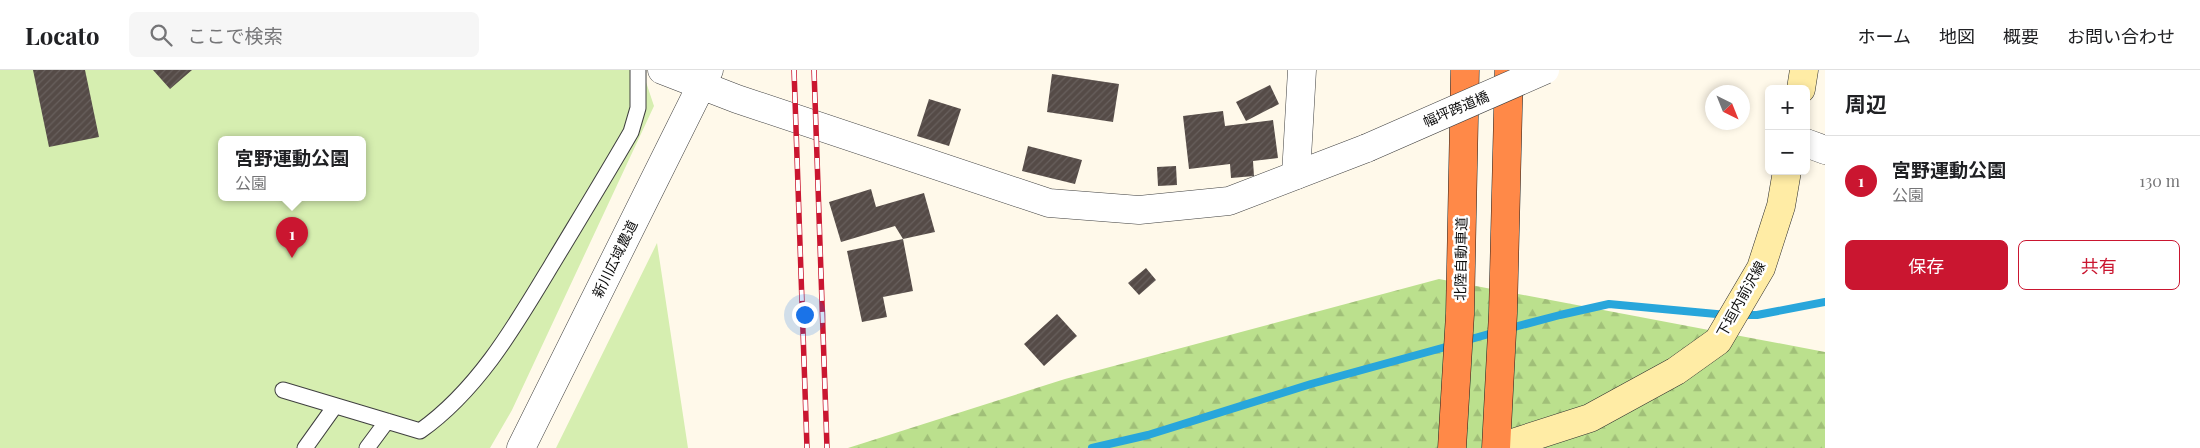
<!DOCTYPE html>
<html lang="ja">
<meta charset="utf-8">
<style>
:root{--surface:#fff;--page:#f6f6f6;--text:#202124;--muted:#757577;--line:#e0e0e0;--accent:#ca1630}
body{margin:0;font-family:"Playfair Display","Noto Sans JP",serif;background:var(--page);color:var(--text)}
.controls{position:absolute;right:15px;top:15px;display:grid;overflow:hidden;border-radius:8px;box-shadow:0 2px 8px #0003}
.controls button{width:45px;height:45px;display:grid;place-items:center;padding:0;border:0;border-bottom:1px solid var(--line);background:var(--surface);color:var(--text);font:25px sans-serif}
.compass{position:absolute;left:1705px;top:15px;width:45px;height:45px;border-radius:50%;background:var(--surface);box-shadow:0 2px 8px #0003;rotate:137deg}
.you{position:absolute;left:804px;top:244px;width:18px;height:18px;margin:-12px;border:4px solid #fff;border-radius:50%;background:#1a73e8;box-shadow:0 0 0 8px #1a73e833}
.badge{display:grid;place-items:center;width:32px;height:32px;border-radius:50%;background:var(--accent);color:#fff;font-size:16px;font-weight:700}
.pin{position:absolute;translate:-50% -41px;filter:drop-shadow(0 1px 2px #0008)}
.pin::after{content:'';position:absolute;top:26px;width:18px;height:15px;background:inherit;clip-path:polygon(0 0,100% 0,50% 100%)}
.popup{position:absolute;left:218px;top:66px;width:148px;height:65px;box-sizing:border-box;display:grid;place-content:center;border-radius:8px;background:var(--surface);filter:drop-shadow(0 1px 4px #0005);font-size:16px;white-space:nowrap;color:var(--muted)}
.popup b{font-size:19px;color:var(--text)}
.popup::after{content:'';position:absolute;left:50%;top:100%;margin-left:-10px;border:10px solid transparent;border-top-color:var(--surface)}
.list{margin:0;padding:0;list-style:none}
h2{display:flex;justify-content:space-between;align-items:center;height:65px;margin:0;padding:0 20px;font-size:21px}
h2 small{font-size:16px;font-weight:400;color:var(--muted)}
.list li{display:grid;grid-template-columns:32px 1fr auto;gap:15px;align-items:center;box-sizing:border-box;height:90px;padding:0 20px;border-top:1px solid var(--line)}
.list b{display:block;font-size:19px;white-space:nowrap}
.list p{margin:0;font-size:16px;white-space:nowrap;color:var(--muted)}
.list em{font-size:16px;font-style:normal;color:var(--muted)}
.actions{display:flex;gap:10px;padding:15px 20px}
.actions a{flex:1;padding:11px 0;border:1px solid var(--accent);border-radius:8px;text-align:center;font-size:18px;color:var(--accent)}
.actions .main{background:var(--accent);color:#fff}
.icon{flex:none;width:28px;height:28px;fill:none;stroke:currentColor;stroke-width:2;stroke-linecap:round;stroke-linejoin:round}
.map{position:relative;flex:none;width:1825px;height:378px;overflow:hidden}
header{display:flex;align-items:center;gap:30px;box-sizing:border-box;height:70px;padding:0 25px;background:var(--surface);border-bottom:1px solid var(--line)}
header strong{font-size:24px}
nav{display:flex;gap:28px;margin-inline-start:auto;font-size:18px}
.search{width:350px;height:45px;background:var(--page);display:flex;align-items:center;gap:12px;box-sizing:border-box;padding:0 18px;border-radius:8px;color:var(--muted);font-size:19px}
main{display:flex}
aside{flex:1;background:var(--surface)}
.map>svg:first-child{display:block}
</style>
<header>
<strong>Locato</strong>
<div class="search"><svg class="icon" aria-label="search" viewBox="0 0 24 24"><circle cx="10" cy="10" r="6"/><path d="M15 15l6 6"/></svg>ここで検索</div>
<nav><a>ホーム</a><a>地図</a><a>概要</a><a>お問い合わせ</a></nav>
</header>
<main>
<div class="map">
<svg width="1825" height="378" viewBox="0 0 1825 378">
<defs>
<pattern id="forest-firs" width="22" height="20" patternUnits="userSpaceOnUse" patternTransform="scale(1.25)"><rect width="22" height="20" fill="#bbe08d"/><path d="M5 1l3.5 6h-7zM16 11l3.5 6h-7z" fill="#a0bf78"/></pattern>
<pattern id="building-hatch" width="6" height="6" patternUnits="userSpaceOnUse" patternTransform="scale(1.25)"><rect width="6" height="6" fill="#554b47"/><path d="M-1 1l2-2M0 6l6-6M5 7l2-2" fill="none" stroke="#68605d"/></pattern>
</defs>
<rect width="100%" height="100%" fill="#fff9ea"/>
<path fill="#d6eeb0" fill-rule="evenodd" d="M0 0H642L654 36 512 340 490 378H0ZM222 69H362V127H222Z
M657 173 688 378H556Z"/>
<path fill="url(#forest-firs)" d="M1439 209 1825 282V378H848L1065 309Z"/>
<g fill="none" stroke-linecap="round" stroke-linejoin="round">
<path stroke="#28a6db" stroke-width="8" d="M1741 245H1757L1825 232
M1507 259 1560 245 1609 234 1727 245
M1464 271 1496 262
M1092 378 1148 365 1311 314 1453 275"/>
</g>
<path fill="url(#building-hatch)" d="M33 0H85L99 67 49 77Z
M153 0H192L170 19Z
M1052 4 1119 14 1113 52 1047 42Z
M1270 15 1279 34 1246 51 1236 32Z
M929 29 961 39 949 76 917 66Z
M1223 41 1225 56 1273 50 1278 88 1253 91 1254 106 1231 108 1230 94 1189 99 1183 46Z
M1028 76 1082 90 1075 114 1022 101Z
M1176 96 1177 115 1158 116 1157 97Z
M871 119 876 137 924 123 935 162 903 169 895 156 841 172 829 132Z
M903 169 913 221 883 227 887 247 862 252 847 181Z
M1146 198 1156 210 1139 225 1128 213Z
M1057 244 1077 266 1044 296 1024 274Z"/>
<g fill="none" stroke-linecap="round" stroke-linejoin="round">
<g stroke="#3f3f3f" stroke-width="17">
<path id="service" d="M283 320 420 361C478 320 515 256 551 196 578 151 605 107 631 62L638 38V0
M305 378 335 336
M367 378 387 351"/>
</g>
<g stroke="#3f3f3f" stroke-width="29">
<path id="minor" d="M1806 73 1825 80
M1296 105 1302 0"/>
</g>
<g stroke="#3f3f3f" stroke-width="29">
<path id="tertiary" d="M662 0 737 29 1049 133 1139 140 1229 131 1367 78
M521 378 709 0"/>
</g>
<g stroke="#2e2e2e" stroke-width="29">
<path id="secondary" d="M1801 19 1804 0
M1497 378 1590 348 1676 301 1718 271 1761 198 1781 136 1787 101"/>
</g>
<g stroke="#1d1d1d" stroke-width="29">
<path id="motorway" d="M1452 378 1460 244 1465 0
M1496 378 1503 243 1509 0"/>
</g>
<use href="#service" stroke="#fff" stroke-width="15"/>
<use href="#minor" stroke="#fff" stroke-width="28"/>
<use href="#tertiary" stroke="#fff" stroke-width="28"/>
<use href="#secondary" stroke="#ffeca5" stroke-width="28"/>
<use href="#motorway" stroke="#ff8948" stroke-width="28"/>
<g stroke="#ca1630" stroke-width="5.5">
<path id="rail" d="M794 0 807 378
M814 0 827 378"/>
</g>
<use href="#rail" stroke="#fff" stroke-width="4" stroke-dasharray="11" stroke-linecap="butt"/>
<g stroke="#3f3f3f" stroke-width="29" stroke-linecap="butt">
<path id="tertiary-bridge" d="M1367 78 1545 0"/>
</g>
<use href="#tertiary-bridge" stroke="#fff" stroke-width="28"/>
</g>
<g text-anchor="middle" stroke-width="5" stroke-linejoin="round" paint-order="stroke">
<g font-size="14" fill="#0c0c0c" stroke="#fff">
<text transform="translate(1456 39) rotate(-23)" y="5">幅坪跨道橋</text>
<text transform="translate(615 189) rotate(-64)" y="5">新川広域農道</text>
<text transform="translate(1461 189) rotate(-89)" y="5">北陸自動車道</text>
<text transform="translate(1741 229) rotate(-61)" y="5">下垣内前沢線</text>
</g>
</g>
</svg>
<div class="controls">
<button>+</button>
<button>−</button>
</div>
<svg class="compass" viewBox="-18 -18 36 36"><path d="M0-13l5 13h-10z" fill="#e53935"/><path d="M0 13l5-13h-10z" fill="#757577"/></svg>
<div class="you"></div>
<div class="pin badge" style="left:292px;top:188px">1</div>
<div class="popup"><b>宮野運動公園</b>公園</div>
</div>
<aside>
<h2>周辺<small></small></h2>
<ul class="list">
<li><span class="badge">1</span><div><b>宮野運動公園</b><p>公園</p></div><em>130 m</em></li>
</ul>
<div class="actions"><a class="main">保存</a><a>共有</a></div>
</aside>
</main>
